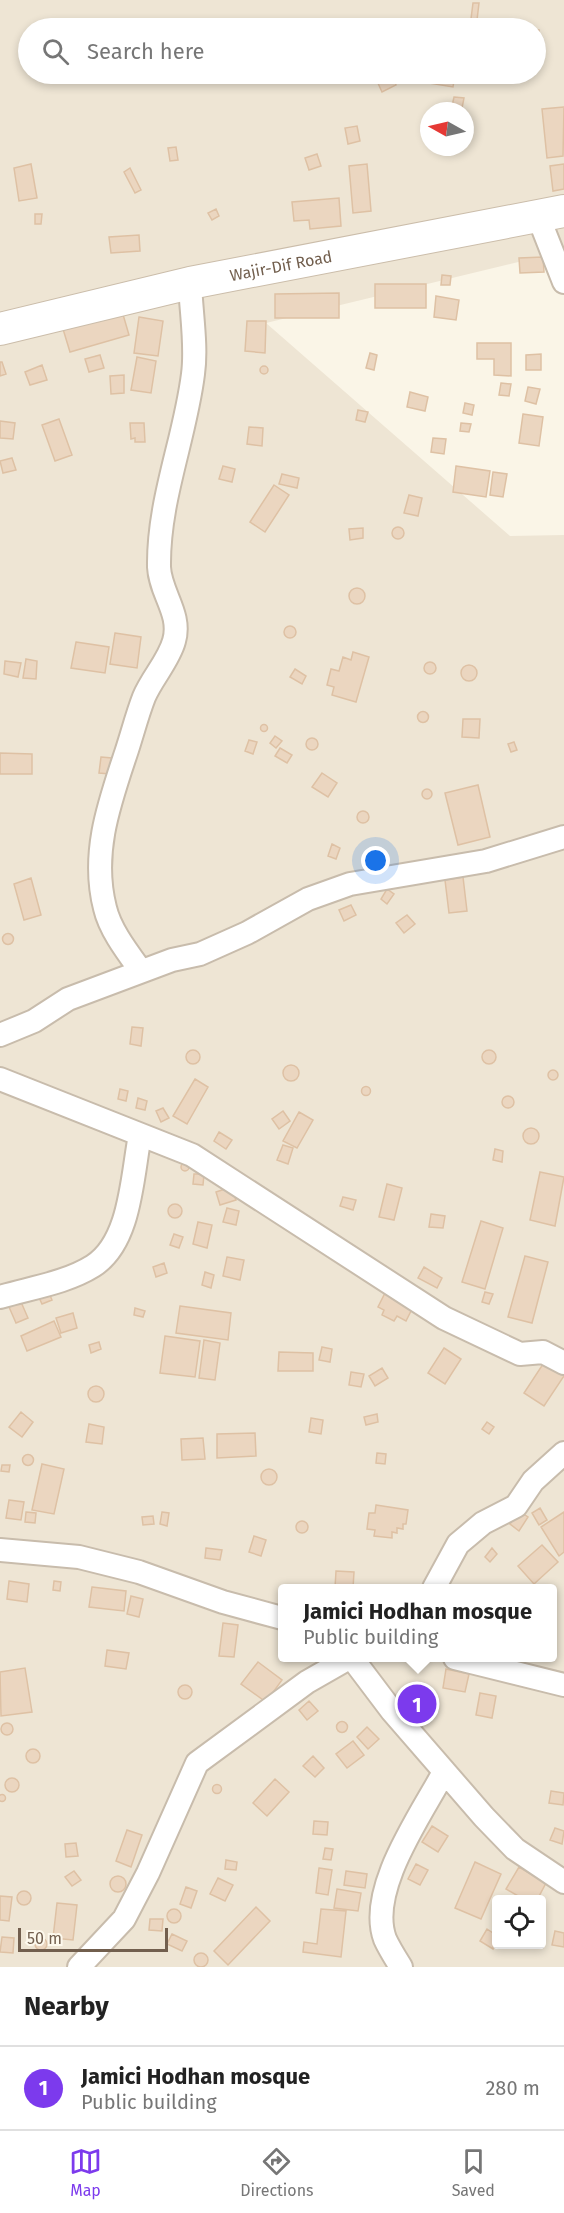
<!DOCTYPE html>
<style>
:root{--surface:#fff;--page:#f2f2f2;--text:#222;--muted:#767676;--line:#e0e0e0;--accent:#7c3aed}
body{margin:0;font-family:"Fira Sans",sans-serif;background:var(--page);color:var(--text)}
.controls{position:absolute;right:18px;bottom:18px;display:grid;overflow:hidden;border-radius:6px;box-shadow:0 3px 9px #0003}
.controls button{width:54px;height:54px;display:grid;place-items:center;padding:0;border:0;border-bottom:2px solid var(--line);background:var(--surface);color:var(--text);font:30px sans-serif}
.compass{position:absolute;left:420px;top:102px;width:54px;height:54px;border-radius:50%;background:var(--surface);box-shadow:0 3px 9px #0003;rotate:278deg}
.scale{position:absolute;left:18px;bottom:15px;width:150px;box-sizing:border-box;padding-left:6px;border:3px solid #725f4e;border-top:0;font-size:16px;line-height:21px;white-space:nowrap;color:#725f4e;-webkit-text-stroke:4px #fdf9ed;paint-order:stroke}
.you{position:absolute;left:376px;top:861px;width:21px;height:21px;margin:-15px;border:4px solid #fff;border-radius:50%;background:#1a73e8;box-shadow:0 0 0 9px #1a73e833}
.badge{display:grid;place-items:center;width:39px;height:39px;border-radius:50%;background:var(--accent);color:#fff;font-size:20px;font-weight:700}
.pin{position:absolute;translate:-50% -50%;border:3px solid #fff;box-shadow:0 2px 6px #0006}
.popup{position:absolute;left:278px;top:1584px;width:279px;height:78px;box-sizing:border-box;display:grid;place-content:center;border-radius:6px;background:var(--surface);filter:drop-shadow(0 2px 4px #0005);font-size:20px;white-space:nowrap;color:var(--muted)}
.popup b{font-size:22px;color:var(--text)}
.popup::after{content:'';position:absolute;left:50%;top:100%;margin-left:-12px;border:12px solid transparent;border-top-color:var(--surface)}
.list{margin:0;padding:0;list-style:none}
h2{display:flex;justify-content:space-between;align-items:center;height:78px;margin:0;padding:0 24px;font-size:26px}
h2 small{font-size:20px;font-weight:400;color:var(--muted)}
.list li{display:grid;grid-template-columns:39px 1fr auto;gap:18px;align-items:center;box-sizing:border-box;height:84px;padding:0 24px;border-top:2px solid var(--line)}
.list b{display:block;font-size:22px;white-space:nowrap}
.list p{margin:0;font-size:20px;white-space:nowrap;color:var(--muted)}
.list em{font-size:20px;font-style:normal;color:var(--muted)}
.icon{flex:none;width:33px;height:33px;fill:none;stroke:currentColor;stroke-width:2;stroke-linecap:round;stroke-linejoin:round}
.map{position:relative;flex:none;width:564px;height:1967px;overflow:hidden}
.search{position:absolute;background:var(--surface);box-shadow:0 3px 9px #0003;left:18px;right:18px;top:18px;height:66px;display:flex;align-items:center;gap:15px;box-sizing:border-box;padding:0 21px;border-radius:33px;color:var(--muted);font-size:22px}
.sheet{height:162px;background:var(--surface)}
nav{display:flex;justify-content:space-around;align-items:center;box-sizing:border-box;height:84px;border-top:2px solid var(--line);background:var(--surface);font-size:16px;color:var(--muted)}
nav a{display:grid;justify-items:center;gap:3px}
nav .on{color:var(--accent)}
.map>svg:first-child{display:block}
</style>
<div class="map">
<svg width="564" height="1967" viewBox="0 0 564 1967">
<rect width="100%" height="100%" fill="#faf5e7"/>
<path fill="#eee5d4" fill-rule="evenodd" d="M0 0H564V251L266 323 510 536 564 535V1967H0ZM28 28H536V74H28ZM429 111H465V147H429ZM282 1588H552V1658H282ZM496 1900H542V1944H496Z"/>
<path fill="#ebd6c0" stroke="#dec1a4" stroke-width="1.5" d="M473 3H479L477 20 471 19Z
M536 30H539L538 61H536Z
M417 74H455L453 87 416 81Z
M392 75 396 85 382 92 377 81Z
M454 97 464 98 462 108 452 106Z
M564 107 563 156 547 158 542 109Z
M357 126 360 141 348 144 345 128Z
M176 147 178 160 170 161 168 148Z
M317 154 321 166 309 170 305 158Z
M31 164 37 198 19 201 14 168Z
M367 164 371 211 353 213 349 166Z
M564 164V189L553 191 550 166Z
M130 168 141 190 135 193 124 172Z
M339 198 341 226 310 229 309 220 294 221 292 202Z
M216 209 219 216 212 220 208 213Z
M35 214H42L41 224H35Z
M139 235 140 251 111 253 109 237Z
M543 257 544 272 520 273 519 258Z
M442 275 451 276 450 285H441Z
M375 284H426V308H375Z
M339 293V318H275V294Z
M436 296 459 300 456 320 434 317Z
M122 311 129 335 70 352 63 329Z
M139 317 163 321 158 356 134 353Z
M247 321H266L265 353 245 351Z
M477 343H511V376L494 375V359H477Z
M370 353 377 355 374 370 366 368Z
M541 354V370H526V355Z
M100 355 104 368 89 372 85 359Z
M137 357 156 361 151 393 131 390Z
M0 362H2L6 374 0 376Z
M42 365 47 380 30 385 25 372Z
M260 370a4 4 0 1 1 8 0a4 4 0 1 1-8 0Z
M124 375V393L111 394 110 376Z
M501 383 511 384 509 396 499 395Z
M528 387 540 389 536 404 525 401Z
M410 392 428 397 425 411 407 407Z
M465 403 474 405 472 415 463 413Z
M358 410 368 412 365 422 356 420Z
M523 414 543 417 539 446 519 443Z
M59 419 72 455 55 461 42 425Z
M0 421 15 423 13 439 0 438Z
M130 423H144L145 442H135V438L131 439Z
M461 423 471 424 469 432 460 431Z
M249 427 263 428 262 446 247 444Z
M433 438 446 439 444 454 431 452Z
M12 458 16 470 3 473 0 461Z
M223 466 235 469 232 482 219 479Z
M456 466 490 471 486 497 453 492Z
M493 472 507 474 503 497 490 495Z
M282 474 299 478 297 488 279 484Z
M274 485 289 495 265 532 250 522Z
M409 495 422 498 418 516 404 513Z
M392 533a6 6 0 1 1 12 0a6 6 0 1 1-12 0Z
M363 528V538L350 540 349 529Z
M349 596a8 8 0 1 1 16 0a8 8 0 1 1-16 0Z
M284 632a6 6 0 1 1 12 0a6 6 0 1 1-12 0Z
M115 633 141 637 137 668 110 664Z
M76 642 109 647 105 673 71 668Z
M353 652 369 657 356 702 332 695 334 687 327 685 331 669 339 671 343 657 351 660Z
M26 659 37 661 36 679 23 678Z
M5 661 21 663 18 677 4 674Z
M424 668a6 6 0 1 1 12 0a6 6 0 1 1-12 0Z
M461 673a8 8 0 1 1 16 0a8 8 0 1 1-16 0Z
M295 669 306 676 302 684 290 677Z
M417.5 717a5.5 5.5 0 1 1 11 0a5.5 5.5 0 1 1-11 0Z
M463 719H480L479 738 462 737Z
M260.5 728a3.5 3.5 0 1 1 7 0a3.5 3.5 0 1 1-7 0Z
M275 736 282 741 276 748 270 743Z
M306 744a6 6 0 1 1 12 0a6 6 0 1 1-12 0Z
M249 740 257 742 253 754 245 751Z
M514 742 517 750 511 752 508 744Z
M280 748 292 755 287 763 275 756Z
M0 753 32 754V774H0Z
M101 757 112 758 110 774 99 773Z
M322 773 337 783 328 797 312 787Z
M478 785 490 837 458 845 445 793Z
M422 794a5 5 0 1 1 10 0a5 5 0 1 1-10 0Z
M357 817a6 6 0 1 1 12 0a6 6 0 1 1-12 0Z
M332 844 340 848 336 859 328 856Z
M463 877 467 911 449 913 445 880Z
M31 878 41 915 24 920 14 884Z
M387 889 394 894 387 904 381 899Z
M351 905 356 915 344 921 339 910Z
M407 915 415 924 404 933 396 923Z
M2.5 939a5.5 5.5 0 1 1 11 0a5.5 5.5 0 1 1-11 0Z
M132 1027 143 1028 141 1046 130 1044Z
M186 1057a7 7 0 1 1 14 0a7 7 0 1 1-14 0Z
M482 1057a7 7 0 1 1 14 0a7 7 0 1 1-14 0Z
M283 1073a8 8 0 1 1 16 0a8 8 0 1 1-16 0Z
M548 1075a5 5 0 1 1 10 0a5 5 0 1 1-10 0Z
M195 1079 208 1087 187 1124 173 1116Z
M361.5 1091a4.5 4.5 0 1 1 9 0a4.5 4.5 0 1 1-9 0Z
M120 1089 128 1091 126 1101 118 1099Z
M502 1102a6 6 0 1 1 12 0a6 6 0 1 1-12 0Z
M138 1098 147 1101 145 1110 136 1108Z
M163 1108 169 1118 161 1122 156 1111Z
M283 1111 290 1121 279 1129 272 1119Z
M299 1112 313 1120 297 1148 283 1141Z
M523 1136a8 8 0 1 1 16 0a8 8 0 1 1-16 0Z
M219 1132 232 1140 226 1149 214 1141Z
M283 1145 293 1148 288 1164 277 1160Z
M495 1149 503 1151 502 1162 493 1160Z
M181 1167a4 4 0 1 1 8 0a4 4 0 1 1-8 0Z
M540 1172 564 1177 555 1226 530 1220Z
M194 1174H204L203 1185 193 1184Z
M387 1184 402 1188 394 1220 379 1217Z
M231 1187 236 1200 220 1205 216 1192Z
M343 1197 356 1200 353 1210 340 1206Z
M168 1211a7 7 0 1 1 14 0a7 7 0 1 1-14 0Z
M227 1208 239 1211 236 1225 223 1222Z
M431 1214 445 1216 443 1228 429 1227Z
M481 1221 503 1228 485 1289 462 1282Z
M198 1222 212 1225 207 1248 193 1244Z
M174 1234 183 1237 179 1248 170 1245Z
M525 1256 548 1262 532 1323 508 1317Z
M227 1257 244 1260 240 1280 223 1276Z
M164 1263 167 1273 156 1277 153 1267Z
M424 1267 442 1278 437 1288 418 1278Z
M205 1272 214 1275 211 1288 202 1285Z
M47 1288 52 1300 42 1304 37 1293Z
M386 1291 414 1305 406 1321 397 1316 394 1321 382 1315 384 1310 378 1307Z
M485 1292 493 1294 489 1304 482 1302Z
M21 1302 28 1318 16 1323 9 1307Z
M180 1306 231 1313 228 1340 176 1333Z
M135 1308 145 1311 143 1317 134 1315Z
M73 1313 77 1328 61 1333 56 1318Z
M54 1321 61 1337 27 1351 21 1336Z
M165 1336 200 1341 195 1377 160 1373Z
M204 1340 220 1343 215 1380 199 1378Z
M99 1342 101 1349 91 1353 89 1345Z
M322 1347 332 1349 330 1362 319 1360Z
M444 1348 461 1359 445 1384 428 1373Z
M279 1352 313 1353V1371H278Z
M545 1361 564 1376 544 1406 524 1393Z
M382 1368 388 1378 375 1386 369 1376Z
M351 1372 364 1374 361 1387 349 1385Z
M88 1394a8 8 0 1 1 16 0a8 8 0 1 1-16 0Z
M21 1412 33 1422 22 1437 9 1427Z
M377 1414 378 1422 366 1425 364 1417Z
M311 1418 323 1420 321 1434 309 1432Z
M487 1422 494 1427 489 1434 482 1429Z
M89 1424 104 1427 102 1444 86 1442Z
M255 1433 256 1456 217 1458V1434Z
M203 1438 205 1459 182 1460 181 1439Z
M377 1453 386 1454 385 1464 376 1463Z
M22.5 1460a5.5 5.5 0 1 1 11 0a5.5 5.5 0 1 1-11 0Z
M42 1464 64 1469 54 1514 32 1510Z
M2 1465H10L9 1472 1 1471Z
M261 1477a8 8 0 1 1 16 0a8 8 0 1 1-16 0Z
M9 1500 24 1502 21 1520 6 1518Z
M376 1505 408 1510 406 1524H403V1529L397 1528V1533L392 1532V1538L374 1536 375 1530 367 1529 369 1513H375Z
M540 1508 547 1520 539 1525 532 1513Z
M519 1511 528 1517 519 1531 510 1524Z
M26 1512 36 1513 35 1523 25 1522Z
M162 1512 169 1513 167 1526 160 1524Z
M564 1512V1552L559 1556 541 1527Z
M153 1516 154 1524 143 1525 142 1517Z
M296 1527a6 6 0 1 1 12 0a6 6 0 1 1-12 0Z
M254 1536 266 1540 261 1556 249 1552Z
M542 1545 558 1562 534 1584 518 1566Z
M206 1548 222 1550 220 1560 205 1558Z
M492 1548 497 1554 490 1562 485 1557Z
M336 1571 354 1572 353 1588H335Z
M9 1581 29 1584 27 1602 7 1599Z
M54 1581 61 1582 60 1591 53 1590Z
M92 1587 126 1591 124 1611 89 1607Z
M131 1596 143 1599 139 1617 127 1614Z
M223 1623 238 1625 234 1657 219 1656Z
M107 1650 129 1653 126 1669 105 1666Z
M258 1662 282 1680 266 1702 241 1684Z
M25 1668 32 1712 1 1716 0 1672Z
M446 1669 469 1674 465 1692 443 1688Z
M178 1692a7 7 0 1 1 14 0a7 7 0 1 1-14 0Z
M480 1693 496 1696 492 1718 476 1715Z
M424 1694 429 1706 417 1711 412 1699Z
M309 1701 318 1711 307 1720 299 1710Z
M336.5 1727a5.5 5.5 0 1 1 11 0a5.5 5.5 0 1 1-11 0Z
M1 1729a6 6 0 1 1 12 0a6 6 0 1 1-12 0Z
M367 1727 379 1739 368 1749 357 1737Z
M353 1741 364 1755 347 1768 336 1754Z
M26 1756a7 7 0 1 1 14 0a7 7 0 1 1-14 0Z
M313 1756 324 1768 315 1777 303 1766Z
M5 1785a7 7 0 1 1 14 0a7 7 0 1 1-14 0Z
M275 1779 289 1792 267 1816 253 1803Z
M212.5 1789a4.5 4.5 0 1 1 9 0a4.5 4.5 0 1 1-9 0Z
M551 1791 564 1793 563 1805 549 1803Z
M-1.5 1798a3.5 3.5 0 1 1 7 0a3.5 3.5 0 1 1-7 0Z
M314 1821 328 1822 327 1835 313 1834Z
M432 1826 448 1836 438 1852 422 1842Z
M555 1828 564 1831 562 1844 550 1840Z
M127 1830 142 1835 131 1867 116 1861Z
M76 1843 78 1856 66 1857 65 1844Z
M325 1848 333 1849 331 1860 323 1859Z
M226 1860 237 1862 236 1870 225 1869Z
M475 1862 501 1874 481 1919 455 1908Z
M416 1864 428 1870 420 1885 408 1879Z
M519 1867 546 1883 537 1900H525L506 1889Z
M319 1868 332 1870 328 1895 316 1893Z
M74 1871 81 1880 72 1886 65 1877Z
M346 1871 367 1874 365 1888 344 1885Z
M110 1884a8 8 0 1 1 16 0a8 8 0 1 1-16 0Z
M218 1878 233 1885 225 1901 210 1894Z
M186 1887 197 1891 191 1908 180 1904Z
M337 1889 361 1893 358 1911 334 1908Z
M17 1898a7 7 0 1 1 14 0a7 7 0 1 1-14 0Z
M0 1896 12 1897 9 1921 0 1920Z
M57 1903 77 1905 73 1940 53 1938Z
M256 1907 270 1921 228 1965 214 1951Z
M321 1909 346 1911 341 1957 303 1952 304 1942 317 1944Z
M167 1916a7 7 0 1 1 14 0a7 7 0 1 1-14 0Z
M150 1919H163L162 1931 149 1930Z
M487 1929 496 1935 493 1949 480 1941Z
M555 1931 564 1933V1947L552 1945Z
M172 1934 187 1941 182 1951 167 1944Z
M2 1937 14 1938 13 1953 0 1952Z
M35 1944a6 6 0 1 1 12 0a6 6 0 1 1-12 0Z
M194 1960a7 7 0 1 1 14 0a7 7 0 1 1-14 0Z"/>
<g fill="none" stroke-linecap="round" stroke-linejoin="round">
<g stroke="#c8bcac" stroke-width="26">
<path id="minor" d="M538 216 564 282
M141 971C128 953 110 930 105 908 91 854 109 804 126 753 132 735 137 715 144 697 152 678 169 660 174 641 182 614 160 593 159 567 158 500 185 439 193 374 197 346 191 312 190 283
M0 1035 34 1021 68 999 172 960 200 954 247 933 308 899 350 884 486 861 564 837
M0 1079 192 1155 444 1318 520 1354 543 1352 564 1363
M0 1297C30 1288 66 1283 93 1266 131 1242 132 1176 140 1135
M0 1550 79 1557 139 1572 223 1602 282 1618
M434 1588 458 1544 483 1523 516 1506 533 1481 564 1453
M352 1658 392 1711 484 1817 515 1849 564 1882
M455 1658 564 1685
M79 1967 124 1919 148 1873 197 1763 307 1682 349 1658
M401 1967C396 1959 389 1948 385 1939 367 1890 421 1815 444 1772"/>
</g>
<g stroke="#cbbdaa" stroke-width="34">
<g id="secondary">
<path id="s1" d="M0 329 190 283 564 211"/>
</g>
</g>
<use href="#minor" stroke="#fff" stroke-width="22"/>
<use href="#secondary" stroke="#fff" stroke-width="32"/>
</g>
<g text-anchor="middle" stroke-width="6" stroke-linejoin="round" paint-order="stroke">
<g font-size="16" fill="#725f4e" stroke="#fdf9ed">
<text dy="6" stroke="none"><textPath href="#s1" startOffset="288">Wajir-Dif Road</textPath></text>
</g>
</g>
</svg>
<div class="controls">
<button><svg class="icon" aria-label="locate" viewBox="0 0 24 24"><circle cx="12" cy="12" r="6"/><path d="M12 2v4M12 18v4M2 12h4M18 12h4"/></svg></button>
</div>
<svg class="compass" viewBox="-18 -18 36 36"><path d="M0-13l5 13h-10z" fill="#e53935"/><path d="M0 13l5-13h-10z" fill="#767676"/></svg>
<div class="scale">50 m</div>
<div class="you"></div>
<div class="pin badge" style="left:417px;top:1704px">1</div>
<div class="popup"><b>Jamici Hodhan mosque</b>Public building</div>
<div class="search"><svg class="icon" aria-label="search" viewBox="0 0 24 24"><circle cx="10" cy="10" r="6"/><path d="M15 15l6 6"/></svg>Search here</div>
</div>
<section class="sheet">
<h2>Nearby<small></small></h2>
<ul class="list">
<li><span class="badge">1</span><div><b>Jamici Hodhan mosque</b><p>Public building</p></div><em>280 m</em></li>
</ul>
</section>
<nav>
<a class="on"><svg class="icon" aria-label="map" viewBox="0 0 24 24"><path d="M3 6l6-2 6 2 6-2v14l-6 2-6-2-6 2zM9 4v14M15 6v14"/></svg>Map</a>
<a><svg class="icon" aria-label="directions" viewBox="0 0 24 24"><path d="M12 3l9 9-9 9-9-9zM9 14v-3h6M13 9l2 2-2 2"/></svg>Directions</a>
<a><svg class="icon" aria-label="saved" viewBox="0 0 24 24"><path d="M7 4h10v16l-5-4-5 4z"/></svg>Saved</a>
</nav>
